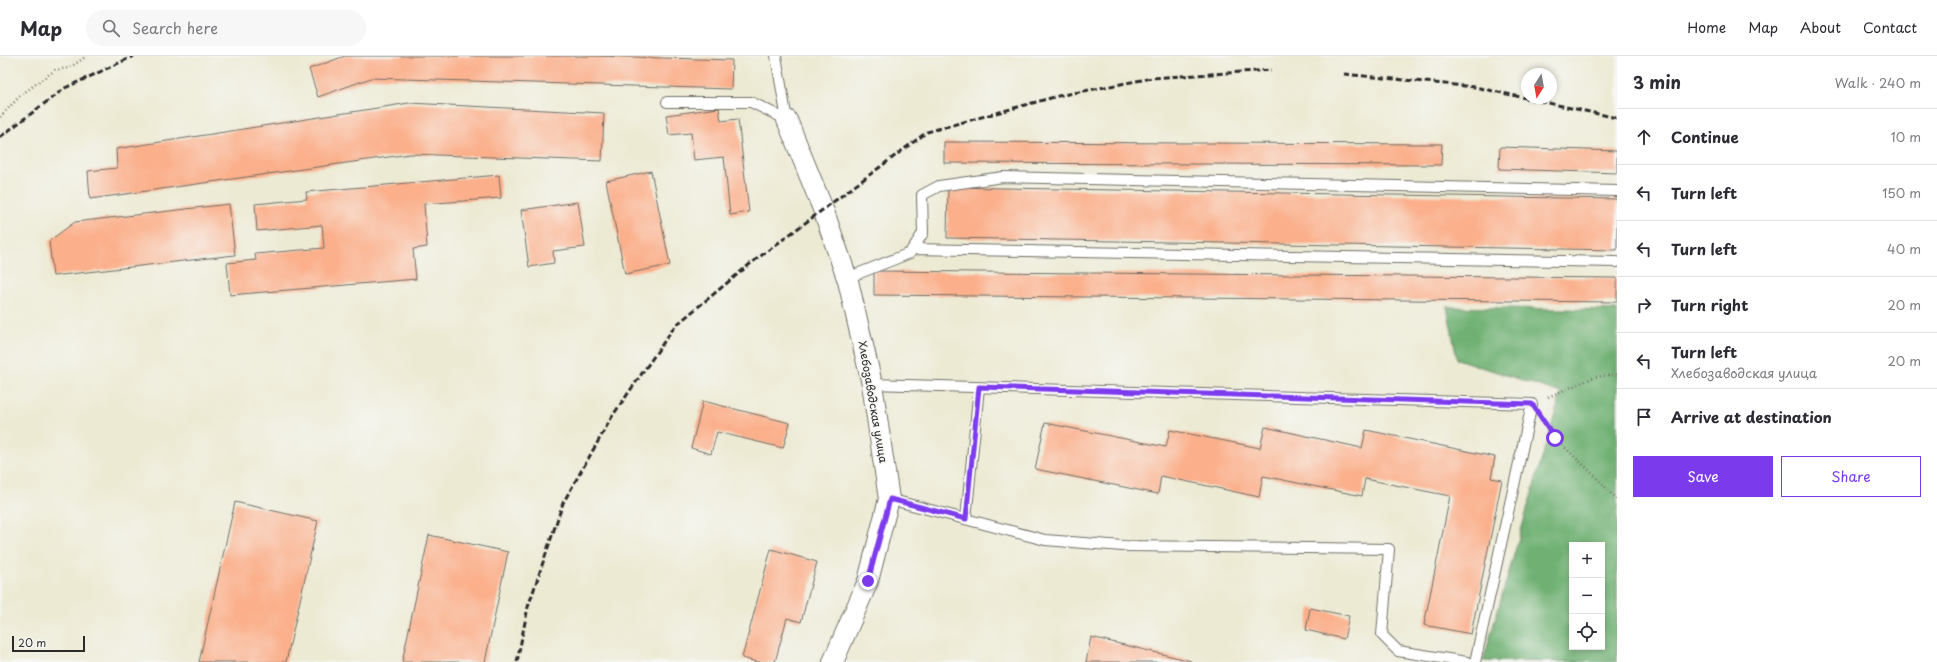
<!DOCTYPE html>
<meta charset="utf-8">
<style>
:root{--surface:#fff;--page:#f7f7f7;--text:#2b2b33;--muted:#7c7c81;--line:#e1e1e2;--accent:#7c3aed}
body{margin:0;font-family:"Playpen Sans",sans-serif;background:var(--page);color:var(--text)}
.controls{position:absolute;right:12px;bottom:12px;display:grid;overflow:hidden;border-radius:0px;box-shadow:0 2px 6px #0003}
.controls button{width:36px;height:36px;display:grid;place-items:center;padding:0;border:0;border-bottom:1px solid var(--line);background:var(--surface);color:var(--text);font:20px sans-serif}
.compass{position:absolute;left:1521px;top:12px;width:36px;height:36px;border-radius:50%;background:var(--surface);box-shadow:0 2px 6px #0003;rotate:191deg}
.scale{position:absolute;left:12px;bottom:10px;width:73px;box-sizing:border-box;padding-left:4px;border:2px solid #2b2b2b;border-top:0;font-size:11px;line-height:14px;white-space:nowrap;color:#2b2b2b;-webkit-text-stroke:3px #f6f6f2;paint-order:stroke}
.stop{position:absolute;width:12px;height:12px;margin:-9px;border:3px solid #7c3aed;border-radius:50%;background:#fff}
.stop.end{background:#7c3aed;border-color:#fff;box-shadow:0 1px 4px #0008}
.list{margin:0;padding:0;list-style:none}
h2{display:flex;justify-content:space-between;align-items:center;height:52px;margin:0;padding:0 16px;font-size:17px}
h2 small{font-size:13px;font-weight:400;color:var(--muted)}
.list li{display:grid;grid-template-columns:26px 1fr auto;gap:12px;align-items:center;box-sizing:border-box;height:56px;padding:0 16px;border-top:1px solid var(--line)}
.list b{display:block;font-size:15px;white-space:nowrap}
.list p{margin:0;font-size:13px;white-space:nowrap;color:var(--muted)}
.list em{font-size:13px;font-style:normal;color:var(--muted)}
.actions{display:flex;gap:8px;padding:12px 16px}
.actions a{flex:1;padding:9px 0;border:1px solid var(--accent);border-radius:0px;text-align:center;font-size:14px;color:var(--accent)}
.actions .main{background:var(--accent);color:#fff}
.icon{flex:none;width:22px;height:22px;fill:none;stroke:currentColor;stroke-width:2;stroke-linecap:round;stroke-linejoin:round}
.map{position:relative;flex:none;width:1617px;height:606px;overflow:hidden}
header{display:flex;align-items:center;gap:24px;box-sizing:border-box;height:56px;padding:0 20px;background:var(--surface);border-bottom:1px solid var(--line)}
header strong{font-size:19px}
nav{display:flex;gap:22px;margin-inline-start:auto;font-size:14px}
.search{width:280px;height:36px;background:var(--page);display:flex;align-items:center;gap:10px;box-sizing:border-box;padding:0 14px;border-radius:22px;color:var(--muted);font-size:15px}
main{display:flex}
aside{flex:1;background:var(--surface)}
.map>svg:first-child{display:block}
</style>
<header>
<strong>Map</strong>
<div class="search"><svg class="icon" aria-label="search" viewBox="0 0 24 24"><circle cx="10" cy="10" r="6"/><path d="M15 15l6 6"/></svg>Search here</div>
<nav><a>Home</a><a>Map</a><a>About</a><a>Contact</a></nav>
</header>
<main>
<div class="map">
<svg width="1617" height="606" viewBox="0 0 1617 606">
<rect width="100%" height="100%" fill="#f6f6f2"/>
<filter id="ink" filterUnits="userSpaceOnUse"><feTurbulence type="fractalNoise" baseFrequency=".025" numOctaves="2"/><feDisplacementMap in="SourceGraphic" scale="8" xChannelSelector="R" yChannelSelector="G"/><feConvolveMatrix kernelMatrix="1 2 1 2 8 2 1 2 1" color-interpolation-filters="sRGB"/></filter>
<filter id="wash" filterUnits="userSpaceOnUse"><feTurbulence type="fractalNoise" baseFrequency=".012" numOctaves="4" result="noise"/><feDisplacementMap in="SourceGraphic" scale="16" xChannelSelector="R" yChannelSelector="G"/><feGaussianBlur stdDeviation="0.9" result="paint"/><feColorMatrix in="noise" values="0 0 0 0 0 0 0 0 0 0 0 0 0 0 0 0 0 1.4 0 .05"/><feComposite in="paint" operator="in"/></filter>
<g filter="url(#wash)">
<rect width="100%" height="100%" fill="#edead4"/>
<path fill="#6fb173" stroke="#4d6e4f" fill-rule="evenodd" d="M1447 251 1617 254V606L1483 605 1561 337 1457 303ZM1572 489H1602V591H1572Z"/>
<g id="blocks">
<path fill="#fbaf8a" d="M345 0H595L732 4 731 33 371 22 318 41 309 13Z
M409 47 604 57 602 105 410 98 90 143 88 115 117 112 116 93Z
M719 52 721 65 738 63 749 156 730 159 724 101 694 104 691 77 669 79 666 59Z
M944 86 1442 88 1441 109 944 107Z
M1500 91 1617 95V117L1499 113Z
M651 115 670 209 625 218 606 125Z
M499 119 501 142 424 148 427 191 413 193 416 223 230 239 227 207 256 204 255 198 324 192 322 169 257 175 255 148 307 143 306 136Z
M948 131 1617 143V194L947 182Z
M578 146 585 191 553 195 554 207 529 211 521 154Z
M229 148 235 199 53 220 49 185 75 166Z
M874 215 1617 222V246L874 239Z
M703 345 790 367 783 392 717 376 711 398 691 392Z
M1045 367 1166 391 1170 374 1260 392 1265 371 1362 392 1366 374 1495 401 1491 422 1502 424 1471 578 1424 569 1450 440 1365 423 1362 440 1263 420 1259 441 1161 420 1158 438 1035 413Z
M235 446 318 465 286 606H199Z
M429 479 508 496 485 606H402Z
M771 493 817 506 801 566 787 562 775 606H757L742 602Z
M1310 552 1349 560 1344 583 1306 574Z
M1091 581 1191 605V606H1086Z"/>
</g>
</g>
<g filter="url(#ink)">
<use href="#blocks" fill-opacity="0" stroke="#6f6e66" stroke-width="1"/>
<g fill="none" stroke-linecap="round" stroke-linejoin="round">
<g stroke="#6f6e66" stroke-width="12">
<path id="lane" d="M776 0 787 64
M667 46H751L787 64
M912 193 1617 206
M847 222 910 197 923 177 922 139 939 130 1003 121 1617 135
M872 328 1532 348 1475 606
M889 443 1045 484 1123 490 1389 493 1382 579 1398 595 1467 606
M966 463 979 331"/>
</g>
<g stroke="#6f6e66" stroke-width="22">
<path id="street" d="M787 64 823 153 848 225 872 328 889 443 868 525 833 606"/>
</g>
<path stroke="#6f6e66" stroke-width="2.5" stroke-dasharray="1 3" stroke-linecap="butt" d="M0 61 21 39 55 14 69 12 87 0
M1548 341 1595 321 1617 318
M1545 367 1555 382 1595 420 1617 444"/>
<use href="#lane" stroke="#fff" stroke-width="10"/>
<use href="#street" stroke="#fff" stroke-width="20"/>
<path stroke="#2b2b2b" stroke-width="3" stroke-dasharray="6 3" stroke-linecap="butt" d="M1344 18 1475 31 1617 62
M0 81 65 32 134 0
M517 606 528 551 563 447 613 359 675 270 750 208 927 76 1058 40 1152 22 1271 14"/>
</g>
</g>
<g fill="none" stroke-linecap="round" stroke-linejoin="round" filter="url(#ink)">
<path stroke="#7c3aed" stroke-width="5" d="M868 525 890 443 966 463 979 331 1532 348 1555 382"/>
</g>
<g text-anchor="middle" stroke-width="3" stroke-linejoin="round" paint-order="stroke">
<g font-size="11" fill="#2b2b2b" stroke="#f6f6f2">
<text transform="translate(873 346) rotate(80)" y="4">Хлебозаводская улица</text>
</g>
</g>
</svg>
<div class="controls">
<button>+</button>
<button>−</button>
<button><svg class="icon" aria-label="locate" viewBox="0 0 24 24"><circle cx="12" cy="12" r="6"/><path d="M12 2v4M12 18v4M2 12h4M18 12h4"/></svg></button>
</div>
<svg class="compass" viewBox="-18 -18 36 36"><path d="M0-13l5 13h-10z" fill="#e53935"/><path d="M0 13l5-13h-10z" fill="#7c7c81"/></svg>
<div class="scale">20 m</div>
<div class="stop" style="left:1555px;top:382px"></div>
<div class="stop end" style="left:868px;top:525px"></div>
</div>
<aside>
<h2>3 min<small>Walk · 240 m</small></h2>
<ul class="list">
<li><svg class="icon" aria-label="ahead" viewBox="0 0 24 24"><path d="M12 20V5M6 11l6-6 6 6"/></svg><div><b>Continue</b></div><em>10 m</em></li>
<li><svg class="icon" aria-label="left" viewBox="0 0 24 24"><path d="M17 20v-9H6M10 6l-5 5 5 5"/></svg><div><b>Turn left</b></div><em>150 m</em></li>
<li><svg class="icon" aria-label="left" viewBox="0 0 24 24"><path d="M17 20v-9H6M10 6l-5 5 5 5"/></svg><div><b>Turn left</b></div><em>40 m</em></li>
<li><svg class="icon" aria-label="right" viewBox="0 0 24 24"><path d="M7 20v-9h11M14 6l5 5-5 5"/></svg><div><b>Turn right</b></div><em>20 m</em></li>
<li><svg class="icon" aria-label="left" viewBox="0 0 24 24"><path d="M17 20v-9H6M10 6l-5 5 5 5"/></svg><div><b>Turn left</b><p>Хлебозаводская улица</p></div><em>20 m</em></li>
<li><svg class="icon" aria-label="arrive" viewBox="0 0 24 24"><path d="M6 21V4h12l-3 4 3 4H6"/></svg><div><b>Arrive at destination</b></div></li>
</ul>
<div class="actions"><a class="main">Save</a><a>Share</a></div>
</aside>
</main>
